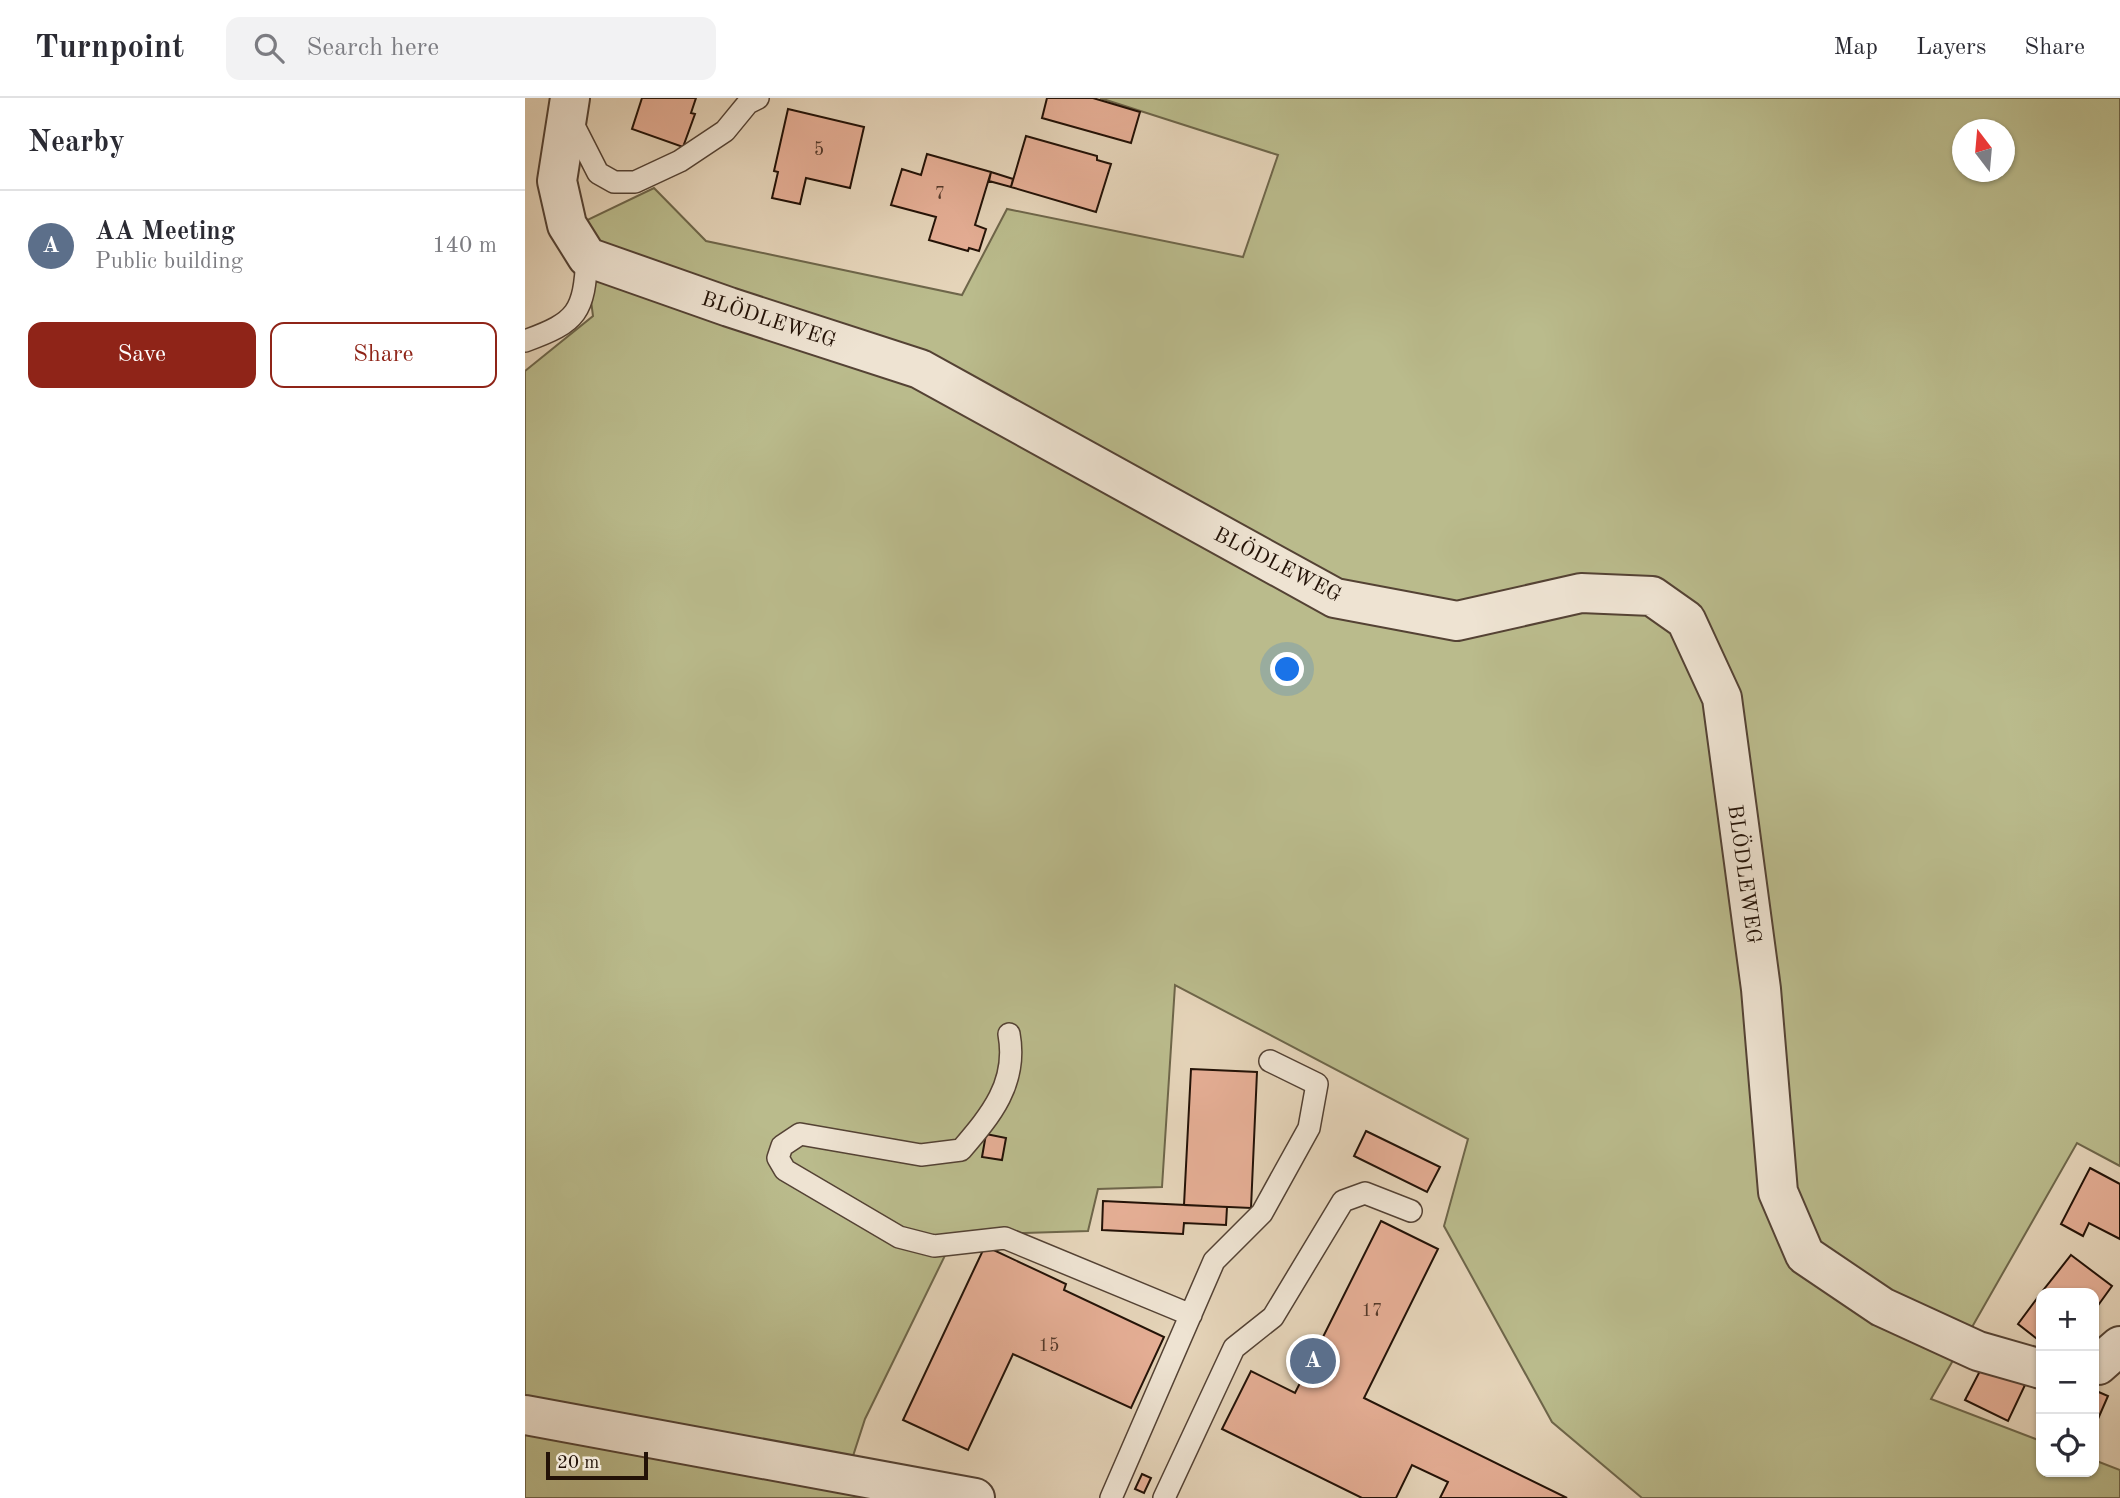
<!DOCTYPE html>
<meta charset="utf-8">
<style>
:root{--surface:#fff;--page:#f2f2f3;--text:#2b2b33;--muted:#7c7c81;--line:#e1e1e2;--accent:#8f2418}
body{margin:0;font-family:"Old Standard TT",serif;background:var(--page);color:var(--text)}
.controls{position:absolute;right:21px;bottom:21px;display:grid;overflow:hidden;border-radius:14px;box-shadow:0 2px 5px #0004}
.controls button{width:63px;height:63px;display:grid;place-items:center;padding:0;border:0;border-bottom:2px solid var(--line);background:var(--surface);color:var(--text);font:35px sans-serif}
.compass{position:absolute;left:1427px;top:21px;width:63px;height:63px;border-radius:50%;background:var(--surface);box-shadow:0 2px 5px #0004;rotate:344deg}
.scale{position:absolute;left:21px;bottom:18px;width:102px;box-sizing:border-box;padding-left:7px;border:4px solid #231207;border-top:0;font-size:19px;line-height:24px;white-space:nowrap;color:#231207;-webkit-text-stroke:5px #eee3d2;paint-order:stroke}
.you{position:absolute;left:763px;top:572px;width:24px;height:24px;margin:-18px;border:5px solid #fff;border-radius:50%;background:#1a73e8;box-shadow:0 0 0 10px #1a73e833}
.badge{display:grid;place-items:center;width:46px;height:46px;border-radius:50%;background:var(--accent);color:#fff;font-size:23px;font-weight:700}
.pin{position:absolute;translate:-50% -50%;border:4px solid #fff;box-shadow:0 2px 7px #0006}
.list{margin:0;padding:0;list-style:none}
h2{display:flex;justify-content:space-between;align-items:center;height:91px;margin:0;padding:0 28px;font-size:30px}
h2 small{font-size:23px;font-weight:400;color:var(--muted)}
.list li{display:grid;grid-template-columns:46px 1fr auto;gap:21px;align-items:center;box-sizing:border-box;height:112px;padding:0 28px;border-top:2px solid var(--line)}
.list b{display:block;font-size:26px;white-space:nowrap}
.list p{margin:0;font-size:23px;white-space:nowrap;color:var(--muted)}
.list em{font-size:23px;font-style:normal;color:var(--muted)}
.actions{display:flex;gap:14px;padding:21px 28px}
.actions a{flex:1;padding:16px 0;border:2px solid var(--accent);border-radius:14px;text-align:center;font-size:24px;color:var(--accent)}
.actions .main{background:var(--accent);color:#fff}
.icon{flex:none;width:38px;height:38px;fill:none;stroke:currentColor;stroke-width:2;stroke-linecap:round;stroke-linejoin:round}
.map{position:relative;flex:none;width:1595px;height:1400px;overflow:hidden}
header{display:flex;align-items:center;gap:42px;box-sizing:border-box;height:98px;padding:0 35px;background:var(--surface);border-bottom:2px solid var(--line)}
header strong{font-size:33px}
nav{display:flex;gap:38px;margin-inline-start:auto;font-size:24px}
.search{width:490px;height:63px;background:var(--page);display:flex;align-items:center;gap:18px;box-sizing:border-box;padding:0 24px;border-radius:14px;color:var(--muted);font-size:26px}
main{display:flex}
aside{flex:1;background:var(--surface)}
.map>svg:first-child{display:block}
</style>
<header>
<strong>Turnpoint</strong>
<div class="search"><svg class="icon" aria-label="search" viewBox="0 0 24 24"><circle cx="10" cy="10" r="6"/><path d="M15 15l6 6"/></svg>Search here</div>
<nav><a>Map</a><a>Layers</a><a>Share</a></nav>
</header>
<main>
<aside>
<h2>Nearby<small></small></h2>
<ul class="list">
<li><span class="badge" style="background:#5c6f8a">A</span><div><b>AA Meeting</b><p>Public building</p></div><em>140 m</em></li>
</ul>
<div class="actions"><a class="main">Save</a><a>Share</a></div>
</aside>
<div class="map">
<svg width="1595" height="1400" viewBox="0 0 1595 1400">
<rect width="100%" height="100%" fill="#e5d4b9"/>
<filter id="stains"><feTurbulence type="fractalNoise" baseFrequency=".00286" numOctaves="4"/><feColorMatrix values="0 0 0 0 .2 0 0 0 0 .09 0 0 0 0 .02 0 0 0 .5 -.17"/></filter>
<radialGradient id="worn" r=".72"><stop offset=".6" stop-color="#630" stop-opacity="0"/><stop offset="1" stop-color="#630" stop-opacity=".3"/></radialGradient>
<path fill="#babb8c" stroke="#6e664a" stroke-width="2" fill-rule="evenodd" d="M575 0H1595V1068L1552 1045 1406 1301 1516 1343V1374H1569V1362L1595 1372V1400H1117L1027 1324 919 1128 943 1041 650 887 637 1089 573 1091 563 1133 430 1137 340 1321 318 1389 347 1400H0V273L68 218 56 125 129 90 181 143 437 197 482 111 718 159 753 57ZM1437 32H1479V74H1437Z"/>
<path fill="#e5ae95" stroke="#231207" stroke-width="2" d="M117 0H171L166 15 170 16 158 49 107 31Z
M522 0H568L615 14 606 45 517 20Z
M263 11 339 29 325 90 281 80 275 106 247 100 253 74 249 73Z
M501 38 572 58V62L586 66 571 114 486 89Z
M402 56 466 74 450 127 461 131 454 153 444 150 443 153 404 142 411 119 366 107 377 71 396 77Z
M466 74 488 81 486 89 464 83Z
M666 971 732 974 726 1110 659 1107Z
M841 1033 915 1069 902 1094 829 1058Z
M461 1036 481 1040 477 1062 457 1059Z
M1565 1070 1595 1086V1141L1564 1125 1558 1138 1536 1126Z
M578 1103 702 1109 701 1127 659 1125 658 1136 577 1132Z
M856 1123 913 1151 839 1300 1042 1400H915L923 1384 887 1367 871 1400H837L697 1331 726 1273 770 1295Z
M460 1148 541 1186 539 1192 639 1239 606 1310 488 1256 443 1352 378 1322Z
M1546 1157 1587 1188 1569 1213V1195H1516Z
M1516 1195V1244L1493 1226Z
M1458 1267 1500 1287 1483 1323 1440 1302Z
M1569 1292 1583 1298 1569 1330Z
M617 1376 626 1380 619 1395 610 1391Z"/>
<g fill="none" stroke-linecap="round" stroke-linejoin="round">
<g stroke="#544234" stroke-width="24">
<path id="service" d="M45 20 73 75 89 84H110L155 63 200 33 223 5 233 0
M0 243C53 224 59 214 62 159
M484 936C493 985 466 1017 436 1052L396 1057 275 1036 257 1048 253 1060 260 1072 374 1139 409 1148 480 1140 666 1217
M586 1400 689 1163 737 1115 784 1030 792 986 745 963
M639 1400 709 1250 748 1219 818 1103 840 1095 886 1113"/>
</g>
<g stroke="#544234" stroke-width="42">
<path id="minor" d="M45 0 32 83 42 127 62 159 204 209 395 271 810 500 932 523 1056 495 1127 498 1161 522 1197 600 1236 891 1253 1094 1280 1157 1357 1209 1453 1253 1516 1271
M1569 1267H1573L1595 1248
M0 1317 450 1400"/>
</g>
<use href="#service" stroke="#eee3d2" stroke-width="21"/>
<use href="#minor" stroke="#eee3d2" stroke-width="38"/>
</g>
<g text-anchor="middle" stroke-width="5" stroke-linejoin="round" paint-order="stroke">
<g font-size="18" fill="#54392a">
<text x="294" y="57">5</text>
<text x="415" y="101">7</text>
<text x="847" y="1218">17</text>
<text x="524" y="1253">15</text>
</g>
<g font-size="21" fill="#231207" stroke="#eee3d2">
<text transform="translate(244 221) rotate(18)" y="7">BLÖDLEWEG</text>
<text transform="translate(753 466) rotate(27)" y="7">BLÖDLEWEG</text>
<text transform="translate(1220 776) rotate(82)" y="7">BLÖDLEWEG</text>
</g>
</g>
<rect width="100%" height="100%" filter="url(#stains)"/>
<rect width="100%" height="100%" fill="url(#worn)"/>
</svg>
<div class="controls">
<button>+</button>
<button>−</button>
<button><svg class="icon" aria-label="locate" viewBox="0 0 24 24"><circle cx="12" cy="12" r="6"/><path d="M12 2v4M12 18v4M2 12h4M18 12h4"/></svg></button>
</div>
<svg class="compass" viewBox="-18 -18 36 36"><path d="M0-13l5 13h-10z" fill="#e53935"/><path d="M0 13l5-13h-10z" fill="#7c7c81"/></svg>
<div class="scale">20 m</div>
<div class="you"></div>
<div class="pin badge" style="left:788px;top:1263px;background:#5c6f8a">A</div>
</div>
</main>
